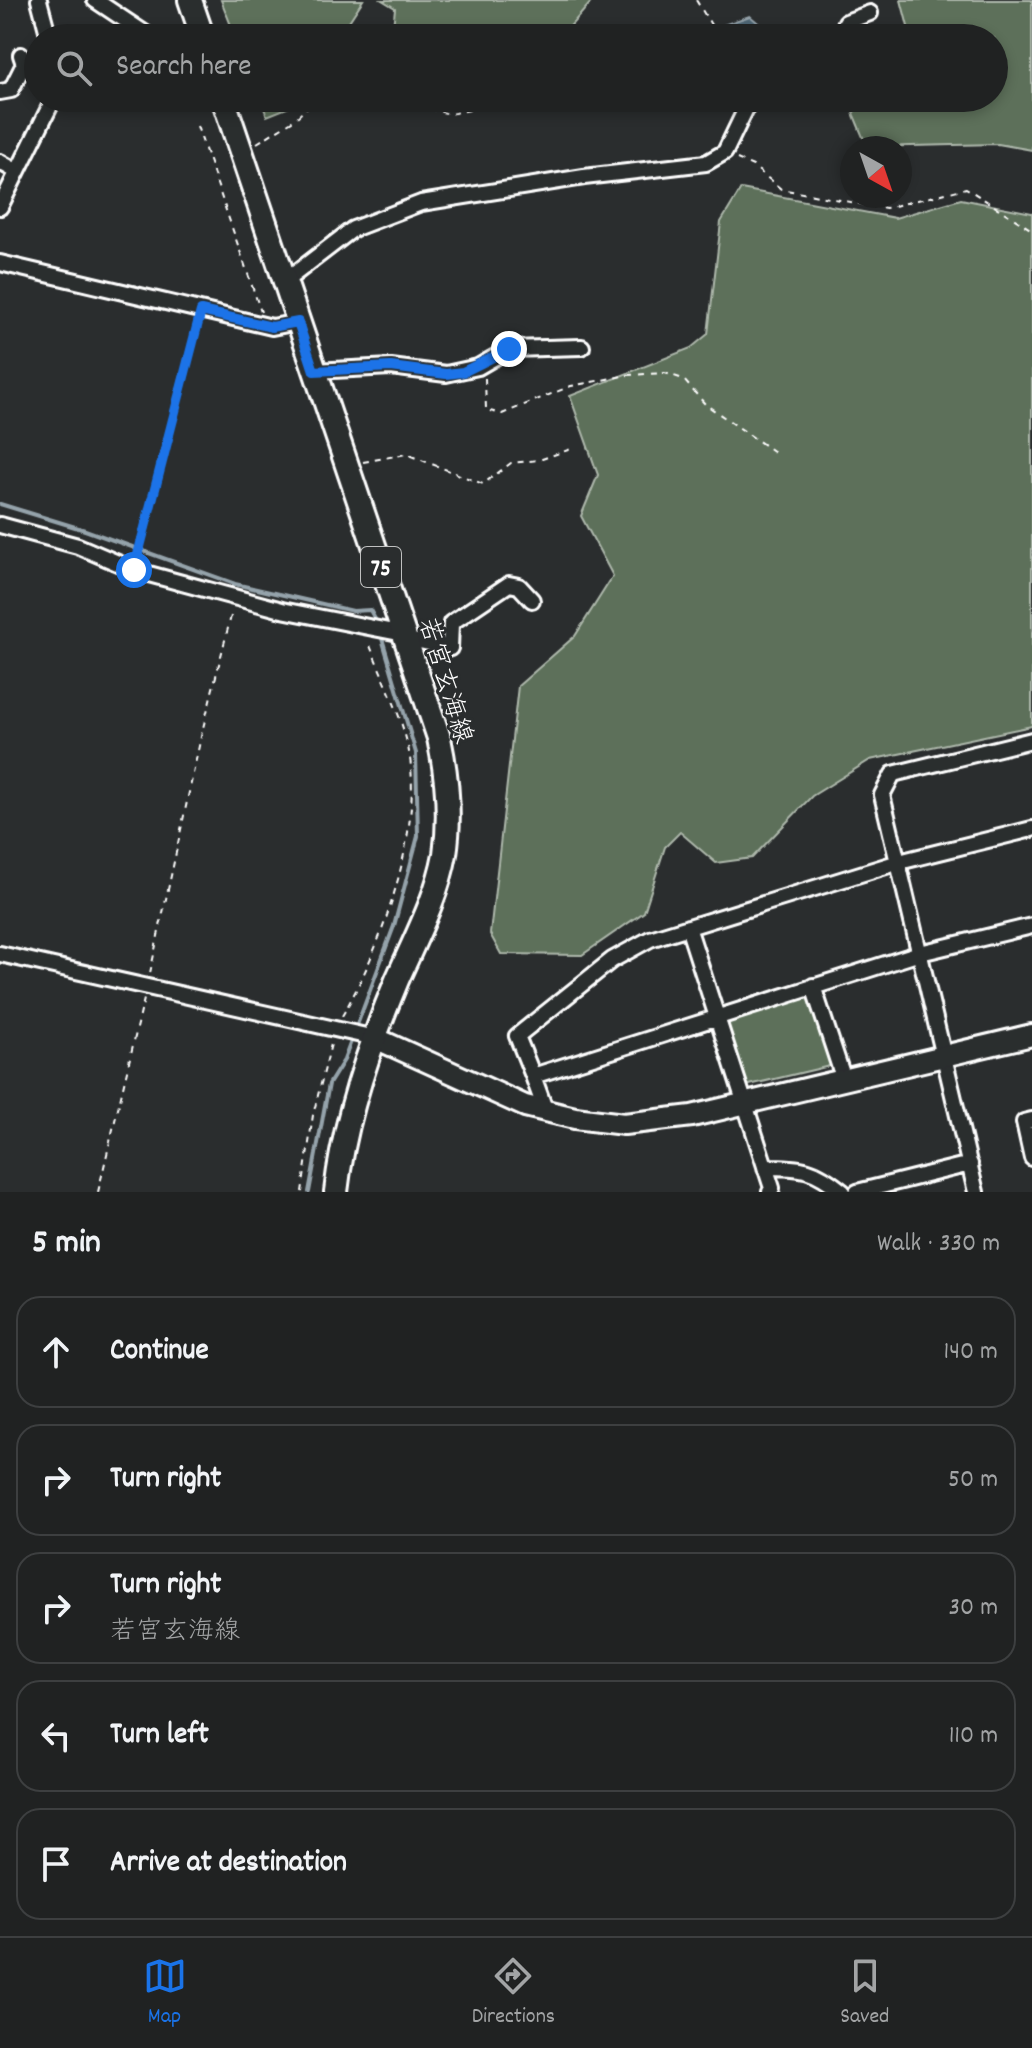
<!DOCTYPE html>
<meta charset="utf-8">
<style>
:root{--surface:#202222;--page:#282a2a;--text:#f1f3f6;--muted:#a2a4a5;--line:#3d3f40;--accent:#1a73e8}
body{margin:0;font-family:Dekko,"Klee One",sans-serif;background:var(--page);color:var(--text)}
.compass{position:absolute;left:840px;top:136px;width:72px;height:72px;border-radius:50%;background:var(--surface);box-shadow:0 4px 12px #0003;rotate:140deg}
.stop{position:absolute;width:24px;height:24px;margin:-18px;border:6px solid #1a73e8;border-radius:50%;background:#fff}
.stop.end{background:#1a73e8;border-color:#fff;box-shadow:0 2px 8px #0008}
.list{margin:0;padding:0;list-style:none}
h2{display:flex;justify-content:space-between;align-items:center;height:104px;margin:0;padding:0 32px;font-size:34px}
h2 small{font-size:26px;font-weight:400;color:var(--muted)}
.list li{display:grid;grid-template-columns:52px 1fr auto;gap:24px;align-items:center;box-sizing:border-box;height:112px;margin:0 16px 16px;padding:0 16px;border:2px solid var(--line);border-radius:24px}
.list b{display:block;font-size:30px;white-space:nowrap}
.list p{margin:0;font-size:26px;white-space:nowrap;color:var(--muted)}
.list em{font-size:26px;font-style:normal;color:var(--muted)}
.icon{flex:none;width:44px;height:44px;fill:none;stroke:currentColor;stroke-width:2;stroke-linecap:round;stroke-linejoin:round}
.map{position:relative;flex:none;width:1032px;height:1192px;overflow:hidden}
.search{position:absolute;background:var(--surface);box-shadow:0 4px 12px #0003;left:24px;right:24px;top:24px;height:88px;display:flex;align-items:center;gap:20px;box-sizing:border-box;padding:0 28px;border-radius:44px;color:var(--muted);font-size:30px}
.sheet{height:744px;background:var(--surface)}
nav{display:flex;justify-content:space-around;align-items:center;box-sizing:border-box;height:112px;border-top:2px solid var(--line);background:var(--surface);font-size:22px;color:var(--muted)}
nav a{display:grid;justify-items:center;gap:4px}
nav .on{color:var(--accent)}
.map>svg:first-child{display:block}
</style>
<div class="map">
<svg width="1032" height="1192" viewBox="0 0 1032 1192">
<rect width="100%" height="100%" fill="#2a2d2e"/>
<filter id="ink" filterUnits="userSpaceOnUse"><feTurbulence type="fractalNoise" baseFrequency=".0125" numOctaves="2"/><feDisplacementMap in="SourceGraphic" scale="16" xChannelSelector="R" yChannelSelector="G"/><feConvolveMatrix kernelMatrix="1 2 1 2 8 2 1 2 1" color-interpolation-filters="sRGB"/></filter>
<g filter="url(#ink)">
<path fill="#5d705a" stroke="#aeb8ac" stroke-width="2" d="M221 0H363L338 38H236Z
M382 0H593L560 38H392L395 8Z
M901 0H1032V150L998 144 867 147 853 113 867 98H994V38H911Z
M260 98H300L297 104 267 116Z
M741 189 895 218 961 199 1032 213V726L870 760 812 796 752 858 716 863 680 832 665 847 644 912 582 955 501 954 490 934 518 686 575 636 613 576 581 516 598 475 570 396 691 348 708 334 721 222Z
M808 994 813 998 834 1065 745 1086 726 1023 729 1019Z"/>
<path fill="#4e6573" stroke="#95a3ab" stroke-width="2" d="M750 16 776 38H725L720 26Z"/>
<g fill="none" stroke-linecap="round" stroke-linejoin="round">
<path stroke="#95a3ab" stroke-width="4" d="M0 504 85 530 235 584 353 611 370 610 377 623
M309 1192 329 1084 344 1060 394 926 418 836 416 753 381 635"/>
<g stroke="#fff" stroke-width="20">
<path id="street" d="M39 0 49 38
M95 0 152 38
M840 38 846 22 870 13
M0 92 11 90 24 64 21 55
M0 162 16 171
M0 207 54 98
M0 263 272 327 298 322
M284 282 353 229 421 203 584 177 706 163 725 152 751 98
M314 371 391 367 446 374 478 367 509 349 582 347
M0 525 78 546 134 570 282 610 404 634
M408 645 420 641 450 648 451 623 509 584 519 586 532 600
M1032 829 899 862 650 939 612 960 517 1036 533 1076 920 953 1032 926
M688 927 772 1188 770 1192
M0 954 375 1038
M813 986 844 1080
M533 1076 546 1112
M1032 1120 1024 1122 1032 1158
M765 1167C802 1167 814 1168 843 1192
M857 1192 970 1164
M976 1192 882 795 893 774 1032 740"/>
</g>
<g stroke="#fff" stroke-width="26">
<path id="secondary" d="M375 1038 525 1106 575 1118 624 1124 692 1116 1032 1035"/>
</g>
<g stroke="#fff" stroke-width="28">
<path id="primary" d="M190 0 203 38
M223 98 439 738C447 776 451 815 445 854 437 898 415 939 397 980 369 1047 344 1120 336 1192"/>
</g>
<path stroke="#fff" stroke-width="2" stroke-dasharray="6 6" stroke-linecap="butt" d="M696 0 719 38
M382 98 450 114 529 98
M197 126 261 312
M257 143 295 119 317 98
M737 159 753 166 781 189 872 206 886 208 966 188 1032 230
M485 378 486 410 502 414 571 386 628 375 665 373 683 379 705 404 777 454
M363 462 406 454 483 484 511 463 539 460 571 449
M137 557 198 323
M150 973 202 732 232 612
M342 1016C382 948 425 825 408 747 400 711 382 677 369 643
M98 1192 144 999
M302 1192 313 1115 332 1040"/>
<use href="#street" stroke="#2a2d2e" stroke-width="14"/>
<use href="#secondary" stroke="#2a2d2e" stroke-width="20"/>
<use href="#primary" stroke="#2a2d2e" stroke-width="22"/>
</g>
</g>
<g fill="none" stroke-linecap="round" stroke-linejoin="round" filter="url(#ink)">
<path stroke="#1a73e8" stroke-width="10" d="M134 570 201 311 272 327 298 322 314 371 391 367 446 374 463 372 509 349"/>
</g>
<g text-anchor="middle" stroke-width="6" stroke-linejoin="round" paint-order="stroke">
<rect fill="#2a2d2e" stroke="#bfc0c0" stroke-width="2" x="361" y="547" width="40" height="40" rx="6"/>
<g font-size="24" font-weight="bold" fill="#fff">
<text x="381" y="575">75</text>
</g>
<g font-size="26" fill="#fff" stroke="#2a2d2e">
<text transform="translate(447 680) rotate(73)" y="9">若宮玄海線</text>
</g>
</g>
</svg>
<svg class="compass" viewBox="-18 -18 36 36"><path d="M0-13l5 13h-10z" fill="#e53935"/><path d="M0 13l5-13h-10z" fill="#a2a4a5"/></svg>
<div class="stop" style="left:134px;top:570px"></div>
<div class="stop end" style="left:509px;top:349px"></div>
<div class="search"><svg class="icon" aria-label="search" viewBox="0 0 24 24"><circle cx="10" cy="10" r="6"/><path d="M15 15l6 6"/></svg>Search here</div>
</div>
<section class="sheet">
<h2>5 min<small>Walk · 330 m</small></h2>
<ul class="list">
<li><svg class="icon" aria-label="ahead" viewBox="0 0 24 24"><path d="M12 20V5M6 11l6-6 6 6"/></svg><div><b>Continue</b></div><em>140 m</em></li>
<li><svg class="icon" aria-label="right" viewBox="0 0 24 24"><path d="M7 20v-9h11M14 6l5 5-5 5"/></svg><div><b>Turn right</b></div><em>50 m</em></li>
<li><svg class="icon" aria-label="right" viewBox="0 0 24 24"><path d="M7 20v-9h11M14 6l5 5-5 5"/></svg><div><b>Turn right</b><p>若宮玄海線</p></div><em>30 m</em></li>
<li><svg class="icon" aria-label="left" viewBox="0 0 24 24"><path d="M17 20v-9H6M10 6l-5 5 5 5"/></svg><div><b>Turn left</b></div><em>110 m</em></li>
<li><svg class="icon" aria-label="arrive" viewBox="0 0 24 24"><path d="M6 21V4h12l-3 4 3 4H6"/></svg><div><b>Arrive at destination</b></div></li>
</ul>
</section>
<nav>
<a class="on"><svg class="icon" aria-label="map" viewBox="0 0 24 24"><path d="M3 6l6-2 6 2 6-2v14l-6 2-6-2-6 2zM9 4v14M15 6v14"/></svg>Map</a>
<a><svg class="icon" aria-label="directions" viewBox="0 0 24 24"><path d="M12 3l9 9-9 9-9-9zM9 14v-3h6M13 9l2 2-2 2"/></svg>Directions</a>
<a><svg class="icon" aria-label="saved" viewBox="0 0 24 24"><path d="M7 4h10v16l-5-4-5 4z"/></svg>Saved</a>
</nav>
